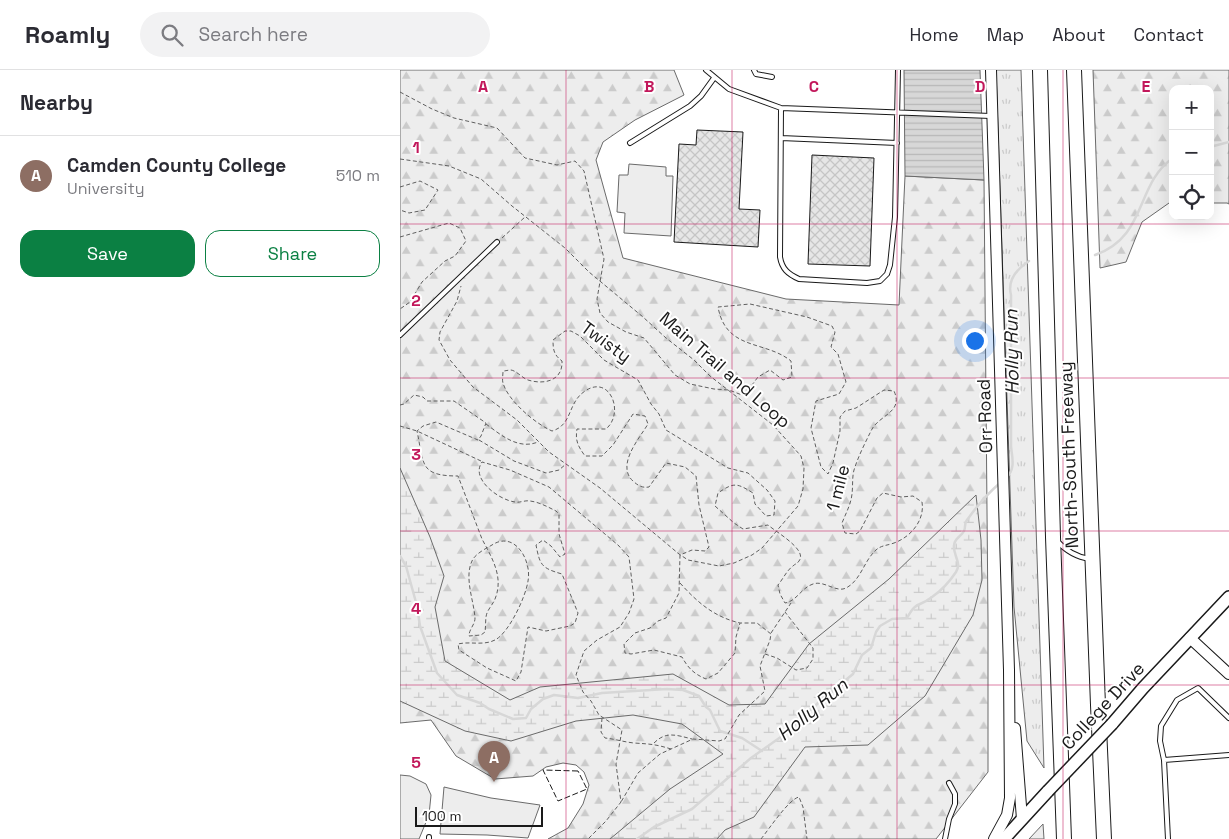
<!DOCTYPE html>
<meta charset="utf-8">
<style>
:root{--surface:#fff;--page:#f2f2f3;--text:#2b2b33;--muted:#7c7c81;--line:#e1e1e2;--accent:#0b8043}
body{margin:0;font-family:"Space Grotesk",sans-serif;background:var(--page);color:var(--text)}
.controls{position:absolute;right:15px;top:15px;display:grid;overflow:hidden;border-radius:10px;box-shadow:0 5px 20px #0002}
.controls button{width:45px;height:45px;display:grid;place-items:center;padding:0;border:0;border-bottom:1px solid var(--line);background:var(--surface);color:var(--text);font:25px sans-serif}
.scale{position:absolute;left:15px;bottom:12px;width:128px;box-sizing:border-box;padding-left:5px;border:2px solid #1a1a1a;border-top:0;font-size:14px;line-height:18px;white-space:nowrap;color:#1a1a1a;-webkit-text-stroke:4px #fff;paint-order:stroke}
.you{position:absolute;left:574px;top:270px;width:18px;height:18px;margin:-12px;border:4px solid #fff;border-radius:50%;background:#1a73e8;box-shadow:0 0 0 8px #1a73e833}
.badge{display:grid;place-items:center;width:32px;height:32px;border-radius:50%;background:var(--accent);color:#fff;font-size:16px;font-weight:700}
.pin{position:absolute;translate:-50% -41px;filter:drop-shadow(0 1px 2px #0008)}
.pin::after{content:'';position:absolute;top:26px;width:18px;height:15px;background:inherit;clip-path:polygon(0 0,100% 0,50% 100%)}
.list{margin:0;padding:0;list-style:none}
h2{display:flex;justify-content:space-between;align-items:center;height:65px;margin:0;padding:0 20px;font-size:21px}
h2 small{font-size:16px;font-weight:400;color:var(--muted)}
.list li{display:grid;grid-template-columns:32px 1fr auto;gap:15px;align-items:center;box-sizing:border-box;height:80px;padding:0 20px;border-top:1px solid var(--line)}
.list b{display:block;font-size:19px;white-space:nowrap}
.list p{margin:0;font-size:16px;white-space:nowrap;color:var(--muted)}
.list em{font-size:16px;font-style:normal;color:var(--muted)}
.actions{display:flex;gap:10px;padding:15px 20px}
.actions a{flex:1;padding:11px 0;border:1px solid var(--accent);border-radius:15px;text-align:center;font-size:18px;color:var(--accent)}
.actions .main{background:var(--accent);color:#fff}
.icon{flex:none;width:28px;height:28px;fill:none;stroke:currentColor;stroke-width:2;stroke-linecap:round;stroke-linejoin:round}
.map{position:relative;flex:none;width:829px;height:769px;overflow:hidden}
header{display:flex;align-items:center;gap:30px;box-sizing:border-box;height:70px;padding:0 25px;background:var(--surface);border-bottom:1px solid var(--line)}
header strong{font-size:24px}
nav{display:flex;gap:28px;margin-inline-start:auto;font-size:18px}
.search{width:350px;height:45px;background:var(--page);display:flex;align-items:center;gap:12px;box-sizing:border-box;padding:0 18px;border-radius:28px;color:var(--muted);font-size:19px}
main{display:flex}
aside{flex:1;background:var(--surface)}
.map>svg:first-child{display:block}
</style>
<header>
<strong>Roamly</strong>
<div class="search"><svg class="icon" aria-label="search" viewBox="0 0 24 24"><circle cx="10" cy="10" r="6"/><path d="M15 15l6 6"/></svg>Search here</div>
<nav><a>Home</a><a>Map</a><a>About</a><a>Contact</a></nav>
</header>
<main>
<aside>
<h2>Nearby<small></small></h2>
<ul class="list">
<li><span class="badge" style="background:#8d6e63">A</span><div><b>Camden County College</b><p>University</p></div><em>510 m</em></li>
</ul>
<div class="actions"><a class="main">Save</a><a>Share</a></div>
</aside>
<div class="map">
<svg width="829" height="769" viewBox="0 0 829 769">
<defs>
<pattern id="grass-tufts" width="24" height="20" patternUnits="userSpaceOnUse" patternTransform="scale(1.25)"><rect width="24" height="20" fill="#ededed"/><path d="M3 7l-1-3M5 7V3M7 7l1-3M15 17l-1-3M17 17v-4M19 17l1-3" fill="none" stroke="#cbcbcb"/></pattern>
<pattern id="forest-firs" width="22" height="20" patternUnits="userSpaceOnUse" patternTransform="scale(1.25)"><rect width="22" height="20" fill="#ededed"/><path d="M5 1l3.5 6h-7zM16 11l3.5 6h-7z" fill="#cbcbcb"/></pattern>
<pattern id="wetland-marsh" width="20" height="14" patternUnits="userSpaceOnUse" patternTransform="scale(1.25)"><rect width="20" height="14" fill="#ededed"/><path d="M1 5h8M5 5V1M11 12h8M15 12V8" fill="none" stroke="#cbcbcb"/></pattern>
<pattern id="water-rules" width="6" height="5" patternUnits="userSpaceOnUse" patternTransform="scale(1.25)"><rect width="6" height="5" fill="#d7d7d7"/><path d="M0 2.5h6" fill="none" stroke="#b8b8b8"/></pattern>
<pattern id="building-cross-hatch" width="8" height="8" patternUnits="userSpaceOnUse" patternTransform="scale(1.25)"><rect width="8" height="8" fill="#e6e6e6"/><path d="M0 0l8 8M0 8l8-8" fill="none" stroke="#c5c5c5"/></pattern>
</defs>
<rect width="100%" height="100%" fill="#fff"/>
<path fill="url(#grass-tufts)" stroke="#6a6a6a" d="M596 0H621L644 698 627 671 614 537Z
M643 754 644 769H629Z"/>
<path fill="url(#forest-firs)" stroke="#6a6a6a" d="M0 0H274L284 25 235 50 203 72 196 90 223 188 386 229 499 235 505 106 584 110 588 550V702L536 769H148L168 758 183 734 189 715 184 702 176 695 163 693 146 697 133 706 95 709 56 686 31 650 0 653Z
M693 0H829V134L827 133H810V19H773V133H769L742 152 726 192 700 198Z"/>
<path fill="url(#wetland-marsh)" stroke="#6a6a6a" d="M0 398 30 467 44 506 35 537 45 591 110 630 140 617 273 604 329 635 365 634 409 574 489 509 576 425 581 470 582 510 573 545 525 626 468 675 405 677 354 747 325 760 317 769H210L270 719 323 684 282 654 233 645 176 651 111 671 65 661 0 631Z"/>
<path fill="#ededed" stroke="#6a6a6a" d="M229 94 266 97V106H273L271 166 224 163 225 143 217 142 219 105H228Z
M0 705 10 706 26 714 31 725 29 745 19 769H0Z
M44 717 91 728 140 735 128 768 87 765 40 764Z"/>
<path fill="url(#water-rules)" stroke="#6a6a6a" d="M504 0H580L584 110 505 106Z"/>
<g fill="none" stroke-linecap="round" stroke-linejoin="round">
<path stroke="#d7d7d7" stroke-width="2.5" d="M810 77 829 72
M695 185C748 166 735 114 773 88
M606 408C616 399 612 387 611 376V225C607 210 617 199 629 191
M0 486 6 496 17 536 20 556 37 603 57 625 80 633 89 639 113 649 126 648 131 639 143 629 154 625 178 628 202 623 267 619 283 620 299 626 306 637 310 640 320 661 342 668 362 681
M237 769 254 757 292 739 351 688 392 659 398 649 407 641 412 639 424 627 432 622 434 617 442 613 453 604 462 585 471 578 476 562 480 556 492 549 507 548C517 530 518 538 532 527 541 521 550 511 556 502 562 493 553 485 554 476 554 468 561 467 564 461 566 457 564 453 567 450 577 436 587 424 600 413"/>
</g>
<path fill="url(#building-cross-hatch)" stroke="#1a1a1a" d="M297 60 343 62 339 139 360 140 358 177 274 172 279 74 296 75Z
M412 85 474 88 470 196 408 194Z"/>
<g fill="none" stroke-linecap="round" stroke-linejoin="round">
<g stroke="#1a1a1a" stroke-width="6">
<path id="service" d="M306 0 329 19 381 38 591 46
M354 0 356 4 372 7
M381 38 380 187C382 199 388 204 399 209L467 213 480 211 487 204 490 195 495 147 498 0
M381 68 497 73
M230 73 290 36 301 26 314 8
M0 265 97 172
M657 471C666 481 676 487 690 489
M764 690 829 685
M29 769V767
M545 769 549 749 555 734V724L549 713
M768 769 764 690 760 671 761 656 777 630 798 618 829 648"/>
</g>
<g stroke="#1a1a1a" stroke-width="12">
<path id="tertiary" d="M591 0 609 600 610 728 607 745 594 769
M790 568 829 604
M615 658 622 749"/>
</g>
<g stroke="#1a1a1a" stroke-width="14">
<path id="secondary" d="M712 654 743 618 829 527
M604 769 648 721"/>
</g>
<g stroke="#1a1a1a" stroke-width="16">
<path id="motorway" d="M640 0 653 467 664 769
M674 0 698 635 704 769"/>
</g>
<path stroke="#5f5f5f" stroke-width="1" stroke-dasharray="4 2.5" stroke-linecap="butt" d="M0 22 32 39 54 48 97 58 125 88 157 95 175 91 184 101 204 189 197 229 200 243 208 252 226 262 244 268 275 305 290 314 314 319 329 320 342 325 346 323 358 307 370 300 383 310 392 307 391 291C365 270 326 281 318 237L350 234 407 247 432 256 435 262 431 277 438 284 446 312 439 324 416 331 411 358 421 397 428 404 433 393 440 361V347L445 341 456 338 484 320 494 321C504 343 478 345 471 361 465 373 458 387 454 400 452 407 453 416 452 424 451 434 446 443 442 453L445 463 456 464 460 461 477 428 483 423 501 427 513 426 522 432C525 450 511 467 494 473 486 476 480 475 474 482 464 492 460 511 446 518 436 523 424 510 413 514 401 518 397 531 385 533L380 524 378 515C383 509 387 500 393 496 396 493 396 495 399 491 408 480 376 462 368 455L343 459 334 453 315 436 318 423C334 412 337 413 353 423L355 434 366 446 374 445 375 431 367 420 348 403 328 398 266 360 259 344 251 334 238 310 204 290 180 266 171 261H165L153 270C153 280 154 285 162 291 163 311 144 315 128 310 122 308 117 301 111 300 108 300 106 301 103 301 103 305 102 310 103 313 108 331 136 354 152 361 173 355 167 333 185 321 210 304 225 343 206 359H177C175 371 178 376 185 386H202L213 375 233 344 245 346 248 354C239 369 215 396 234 412 239 416 242 418 249 417L266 393 285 397 296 406 299 435 309 477 305 481 292 480 280 485 279 523 266 548 258 551 250 558 235 563 224 574 225 583 231 584 254 580 282 587C288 598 294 604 306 609L318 603 335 583 336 567 340 553H357L371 564 370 570 360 596 365 621 339 645 325 669 319 671 293 669 260 684 238 703 221 732
M0 89 49 96 81 109 112 136 165 178 189 202 243 247 266 268 294 290 310 306 373 355 401 386 404 398 403 419 398 436 362 478 352 485 334 493 319 496 288 490 279 484 200 418 149 382 117 350 73 317 50 290 39 270 40 262 57 231 61 216
M0 117 20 111 38 120 25 140 9 143 0 140
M0 167 49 153 60 158 66 171 55 186 45 191 22 212 10 232 0 239
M102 168 125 147
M0 335 4 334 14 325 23 327 27 331H54L86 353 81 366 78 370 36 352 23 356 17 361C24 394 19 406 58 406L82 469C92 488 104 507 95 529 93 534 89 538 87 543 85 548 86 556 85 562L81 565 69 566C69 559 75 555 75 548 74 531 64 508 72 491 75 484 85 479 92 475 115 460 132 491 128 511 126 526 109 563 95 570 83 576 70 571 58 574L59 580 87 598 116 611 121 602 128 557 146 561 170 556 175 553 178 543 162 504C141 498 140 495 136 475L143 470 151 476 160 487 165 484 159 464V444L156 441C148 437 139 432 130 431 125 430 120 433 115 432 99 430 70 409 82 392L110 400 149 417 218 475 229 487 234 529 229 543 220 557 197 570 184 581 176 605 183 622 191 631 199 645 222 660 216 694 221 732 206 751 188 769
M86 354C101 365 118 380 138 372
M0 356 17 361 81 391
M79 370 114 391 146 403 159 400 166 394
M280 513C297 532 314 547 340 553
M371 563 391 533
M365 584 377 588 396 600 407 598 413 589V578L385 542
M202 648 201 662 205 668C215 669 224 672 234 673 249 674 255 674 271 679
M254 673C266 661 276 665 292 669
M361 769C369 759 389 729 399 727L403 737 407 769"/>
<use href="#service" stroke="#fff" stroke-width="4"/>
<use href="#tertiary" stroke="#fff" stroke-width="10"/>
<use href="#secondary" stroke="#fff" stroke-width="11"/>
<use href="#motorway" stroke="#fff" stroke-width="14"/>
<g stroke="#1a1a1a" stroke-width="14" stroke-linecap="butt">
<path id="secondary-bridge" d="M648 721 712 654"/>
</g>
<use href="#secondary-bridge" stroke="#fff" stroke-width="11"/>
<path stroke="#1a1a1a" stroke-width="1" stroke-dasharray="6 2.5" stroke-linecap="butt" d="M178 701 143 700 158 731 187 719 178 701"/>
</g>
<path fill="none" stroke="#c2185b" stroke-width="1" stroke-opacity="0.55" d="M166 0V769M332 0V769M497 0V769M663 0V769M0 154H829M0 308H829M0 461H829M0 615H829"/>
<g text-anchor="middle" stroke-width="4" stroke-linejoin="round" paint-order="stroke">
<g font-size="18" fill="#1a1a1a" stroke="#fff">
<text transform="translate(206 272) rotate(36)" y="6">Twisty</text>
<text transform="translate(325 300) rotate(41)" y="6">Main Trail and Loop</text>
<text transform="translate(585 346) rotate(-92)" y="6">Orr Road</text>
<text transform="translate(669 385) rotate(-92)" y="6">North-South Freeway</text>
<text transform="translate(438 418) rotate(-76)" y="6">1 mile</text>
<text transform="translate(703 636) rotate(-47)" y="6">College Drive</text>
</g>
<g font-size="19" font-style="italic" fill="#1a1a1a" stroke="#fff">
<text transform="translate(611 282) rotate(-91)" y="7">Holly Run</text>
<text transform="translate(412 639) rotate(-40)" y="7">Holly Run</text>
</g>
</g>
<g font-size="16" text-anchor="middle" font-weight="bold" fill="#c2185b" stroke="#fff" stroke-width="4" stroke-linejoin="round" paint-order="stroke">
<text x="83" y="22">A</text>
<text x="249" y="22">B</text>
<text x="414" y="22">C</text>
<text x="580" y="22">D</text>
<text x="746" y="22">E</text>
<text x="16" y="83">1</text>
<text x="16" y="236">2</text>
<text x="16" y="390">3</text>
<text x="16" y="544">4</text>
<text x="16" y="698">5</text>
</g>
</svg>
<div class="controls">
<button>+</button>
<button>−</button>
<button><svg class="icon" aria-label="locate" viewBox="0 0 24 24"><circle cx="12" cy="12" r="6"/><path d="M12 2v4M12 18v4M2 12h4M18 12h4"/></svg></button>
</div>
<div class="scale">100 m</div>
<div class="you"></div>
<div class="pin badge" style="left:94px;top:712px;background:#8d6e63">A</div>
</div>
</main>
